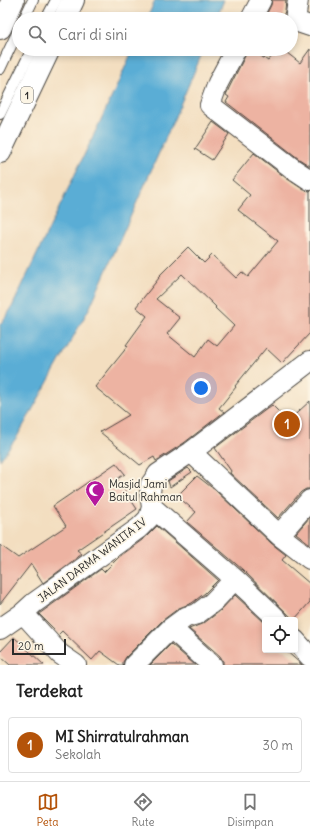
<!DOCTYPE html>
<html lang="id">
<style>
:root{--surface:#fff;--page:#f6f6f6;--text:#222;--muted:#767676;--line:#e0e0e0;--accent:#b45309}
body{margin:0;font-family:Delius,sans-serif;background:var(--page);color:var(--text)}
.controls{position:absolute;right:12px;bottom:12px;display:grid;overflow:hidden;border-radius:4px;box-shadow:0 2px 6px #0003}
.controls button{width:36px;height:36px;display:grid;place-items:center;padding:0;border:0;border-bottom:1px solid var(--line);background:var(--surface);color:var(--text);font:20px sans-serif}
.scale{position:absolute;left:12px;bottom:10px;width:54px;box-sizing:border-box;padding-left:4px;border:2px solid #2b2b2b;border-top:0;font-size:11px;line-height:14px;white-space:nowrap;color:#2b2b2b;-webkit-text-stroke:3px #fcf5e5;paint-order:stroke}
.you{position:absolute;left:201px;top:388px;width:14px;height:14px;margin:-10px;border:3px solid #fff;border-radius:50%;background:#1a73e8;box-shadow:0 0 0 6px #1a73e833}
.badge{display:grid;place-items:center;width:26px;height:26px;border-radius:50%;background:var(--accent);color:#fff;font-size:13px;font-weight:700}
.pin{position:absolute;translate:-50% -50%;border:2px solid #fff;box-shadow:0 1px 4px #0006}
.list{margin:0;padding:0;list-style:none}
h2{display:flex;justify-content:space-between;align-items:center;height:52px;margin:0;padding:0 16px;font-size:17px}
h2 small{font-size:13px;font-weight:400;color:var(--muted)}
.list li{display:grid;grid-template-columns:26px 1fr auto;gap:12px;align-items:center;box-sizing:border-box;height:56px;margin:0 8px 8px;padding:0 8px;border:1px solid var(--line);border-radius:4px}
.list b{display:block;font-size:15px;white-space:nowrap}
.list p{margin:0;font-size:13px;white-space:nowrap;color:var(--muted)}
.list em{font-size:13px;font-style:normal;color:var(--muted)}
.icon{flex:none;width:22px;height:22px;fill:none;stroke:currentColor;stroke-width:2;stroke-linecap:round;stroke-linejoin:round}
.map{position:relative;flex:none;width:310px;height:665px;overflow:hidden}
.search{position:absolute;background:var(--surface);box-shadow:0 2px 6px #0003;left:12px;right:12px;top:12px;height:44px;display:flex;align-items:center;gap:10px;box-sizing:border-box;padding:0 14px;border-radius:22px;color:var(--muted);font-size:15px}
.sheet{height:116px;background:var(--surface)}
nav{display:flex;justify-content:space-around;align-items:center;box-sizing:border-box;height:56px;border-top:1px solid var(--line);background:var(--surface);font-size:11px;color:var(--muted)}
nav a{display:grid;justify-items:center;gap:2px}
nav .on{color:var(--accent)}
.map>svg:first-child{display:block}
</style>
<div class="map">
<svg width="310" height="665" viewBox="0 0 310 665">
<rect width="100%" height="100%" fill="#fcf5e5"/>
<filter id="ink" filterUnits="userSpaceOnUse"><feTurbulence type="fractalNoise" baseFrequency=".025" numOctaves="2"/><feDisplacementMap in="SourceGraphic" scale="8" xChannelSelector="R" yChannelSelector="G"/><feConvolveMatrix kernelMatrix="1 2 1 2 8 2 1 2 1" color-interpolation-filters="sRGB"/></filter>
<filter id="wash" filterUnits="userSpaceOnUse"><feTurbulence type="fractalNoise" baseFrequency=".012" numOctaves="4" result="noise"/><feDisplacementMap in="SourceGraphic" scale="16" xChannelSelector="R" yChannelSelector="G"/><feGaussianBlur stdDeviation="0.9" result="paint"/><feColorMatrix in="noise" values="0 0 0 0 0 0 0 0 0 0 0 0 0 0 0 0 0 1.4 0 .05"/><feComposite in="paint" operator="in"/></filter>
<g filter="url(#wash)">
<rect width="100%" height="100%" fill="#f3dec0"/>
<path fill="#5aadd5" stroke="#426c80" d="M155 0H224L216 19H147Z
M133 49H204L171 126 90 307 17 437 0 460V325L11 309 115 90Z"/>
<g id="blocks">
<path fill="#edb3a2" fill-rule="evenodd" d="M272 0H286L285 11 282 19H264L271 5Z
M247 49H251L268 61 278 49H282L300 63 310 49V166L299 159 226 102 229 97 226 95 229 88 246 54Z
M213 122 229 134 212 160 195 149Z
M254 153 286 178 304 190 310 191V333L282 363 266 348 235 386 236 387 219 408 224 412 184 443 156 461 154 457 140 465 100 432 129 415 95 387 128 346 126 345 147 316 136 307 159 278 158 277 188 247 204 263 212 255 236 278 242 272 248 277 278 241 238 210 250 195 232 180ZM182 274 216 307 215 308 234 326 217 346 208 339 195 357 167 334 180 318 156 299Z
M310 401V489H306L301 492 278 518 230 473 231 471 215 448 272 405 288 421Z
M116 463 125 474 117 479 137 509 77 550 82 554 43 583 31 564 0 604V545L18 558 66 526 53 506Z
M188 468 192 472 170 487 168 481Z
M197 476 215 490 271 543 286 555 282 560 310 584V602L294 620 243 570 187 522 196 512 177 496Z
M310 517V544L296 533Z
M157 526 218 580 205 593 192 603 179 608 163 620 126 657 123 662V665H119L100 651 92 660 62 631 59 634 39 614 101 569 104 572 119 557 146 537Z
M235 595 265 623V650H285L302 665H223V661L220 656 189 629 204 623 220 611Z
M14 637 44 665H10L0 656V652Z
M171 644 195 665H150Z"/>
</g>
</g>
<g filter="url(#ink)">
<use href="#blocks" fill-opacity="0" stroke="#494641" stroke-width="1"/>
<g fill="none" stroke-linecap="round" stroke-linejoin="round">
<g stroke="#494641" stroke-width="12">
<path id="service" d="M24 19 33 0
M46 19 56 0
M0 69 19 29
M0 114 32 49"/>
</g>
<g stroke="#494641" stroke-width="22">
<path id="minor" d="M298 0 295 21 310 26
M251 19 261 0
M236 49 218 83 210 105 292 168 310 180
M191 452 279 535 310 559
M152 507 235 579 271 613 278 620
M279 535 310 500
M23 613 60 654 76 665
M171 628 186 617 197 614 213 602 235 579
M0 629 23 613 34 603 139 528 149 518 152 507 150 494 151 484 158 474 191 452 310 361
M295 640 310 657
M134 665 171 628 204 658 212 665"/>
</g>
<g stroke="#494641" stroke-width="24">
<path id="trunk" d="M64 19 73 0
M0 28 13 0
M0 152 49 49"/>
</g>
<use href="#service" stroke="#fff" stroke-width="10"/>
<use href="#minor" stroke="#fff" stroke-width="20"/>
<use href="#trunk" stroke="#fff" stroke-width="22"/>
</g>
</g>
<defs>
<g id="mosque-pin" transform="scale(1)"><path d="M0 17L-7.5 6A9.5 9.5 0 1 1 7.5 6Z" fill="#b5179e" stroke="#fcf5e5"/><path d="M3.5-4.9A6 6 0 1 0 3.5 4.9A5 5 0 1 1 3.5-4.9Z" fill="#fff"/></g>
</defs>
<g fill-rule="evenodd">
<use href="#mosque-pin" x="95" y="490"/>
</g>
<g text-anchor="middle" stroke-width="3.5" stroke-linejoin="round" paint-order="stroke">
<rect fill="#fcf5e5" stroke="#6a6863" stroke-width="1" x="21" y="87" width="12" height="16" rx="3"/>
<g font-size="10" font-weight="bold" fill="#2b2b2b">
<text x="27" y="99">1</text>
</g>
<g font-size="11" fill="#2b2b2b" stroke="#fcf5e5" text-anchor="start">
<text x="109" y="488">Masjid Jami<tspan x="109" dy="13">Baitul Rahman</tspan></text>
</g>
<g font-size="11" fill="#2b2b2b" stroke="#fcf5e5">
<text transform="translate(92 560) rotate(-37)" y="4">JALAN DARMA WANITA IV</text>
</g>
</g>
</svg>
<div class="controls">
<button><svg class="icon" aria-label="locate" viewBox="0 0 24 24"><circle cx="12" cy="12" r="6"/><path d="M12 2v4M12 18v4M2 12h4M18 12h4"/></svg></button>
</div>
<div class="scale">20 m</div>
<div class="you"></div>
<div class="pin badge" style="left:287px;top:424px">1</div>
<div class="search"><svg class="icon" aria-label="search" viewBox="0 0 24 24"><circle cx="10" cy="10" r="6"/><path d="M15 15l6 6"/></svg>Cari di sini</div>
</div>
<section class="sheet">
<h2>Terdekat<small></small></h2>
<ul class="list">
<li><span class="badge">1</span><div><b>MI Shirratulrahman</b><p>Sekolah</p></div><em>30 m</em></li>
</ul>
</section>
<nav>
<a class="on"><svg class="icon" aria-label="map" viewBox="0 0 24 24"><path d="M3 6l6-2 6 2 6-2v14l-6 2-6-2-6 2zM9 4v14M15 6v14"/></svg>Peta</a>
<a><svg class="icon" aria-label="directions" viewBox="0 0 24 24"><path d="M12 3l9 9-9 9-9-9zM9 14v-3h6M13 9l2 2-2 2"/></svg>Rute</a>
<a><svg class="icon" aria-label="saved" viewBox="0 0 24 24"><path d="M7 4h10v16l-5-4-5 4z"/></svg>Disimpan</a>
</nav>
